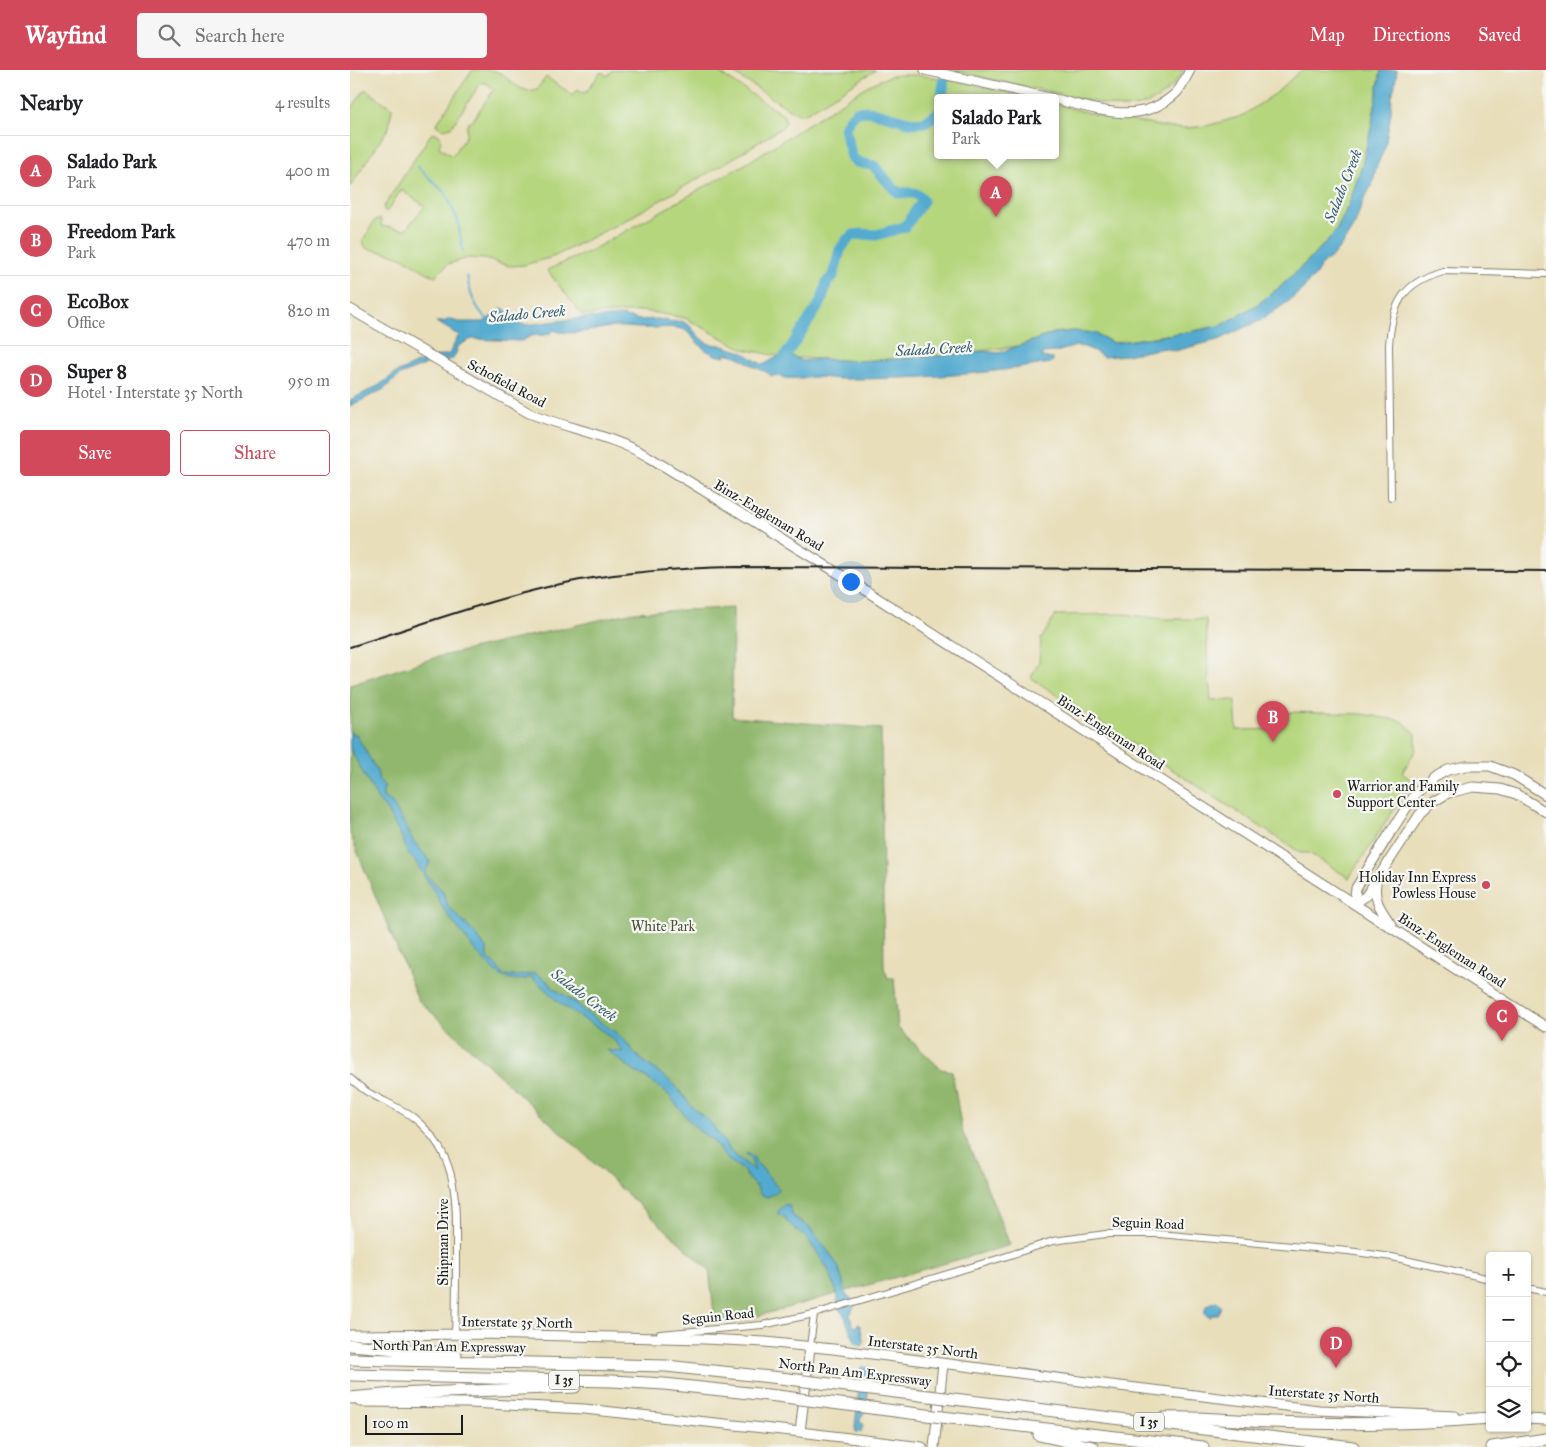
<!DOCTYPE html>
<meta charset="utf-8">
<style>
:root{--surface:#fff;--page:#f6f6f6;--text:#202124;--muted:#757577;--line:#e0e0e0;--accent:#d1495b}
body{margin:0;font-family:"IM FELL Great Primer",serif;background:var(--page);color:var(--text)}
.controls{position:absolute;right:15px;bottom:15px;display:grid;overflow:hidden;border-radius:5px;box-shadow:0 1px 4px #0004}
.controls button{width:45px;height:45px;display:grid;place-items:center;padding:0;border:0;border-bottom:1px solid var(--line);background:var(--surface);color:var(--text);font:25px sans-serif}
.scale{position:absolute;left:15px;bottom:12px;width:98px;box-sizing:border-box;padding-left:5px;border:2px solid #1c1c1c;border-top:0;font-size:14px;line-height:18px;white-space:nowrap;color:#1c1c1c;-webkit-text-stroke:4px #f6f6f2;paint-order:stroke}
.you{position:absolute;left:500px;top:511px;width:18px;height:18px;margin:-12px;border:4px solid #fff;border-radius:50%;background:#1a73e8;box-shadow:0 0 0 8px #1a73e833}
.badge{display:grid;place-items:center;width:32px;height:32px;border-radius:50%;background:var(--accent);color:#fff;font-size:16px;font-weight:700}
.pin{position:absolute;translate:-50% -41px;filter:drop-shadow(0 1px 2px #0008)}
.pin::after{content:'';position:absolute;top:26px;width:18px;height:15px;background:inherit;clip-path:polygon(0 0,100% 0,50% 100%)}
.popup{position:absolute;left:584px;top:24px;width:125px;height:65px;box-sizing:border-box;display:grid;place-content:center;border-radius:5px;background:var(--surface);filter:drop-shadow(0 1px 4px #0005);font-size:16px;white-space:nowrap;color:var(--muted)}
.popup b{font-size:19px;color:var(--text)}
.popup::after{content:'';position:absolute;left:50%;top:100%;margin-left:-10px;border:10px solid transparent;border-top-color:var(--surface)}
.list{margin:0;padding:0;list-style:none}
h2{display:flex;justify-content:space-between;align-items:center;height:65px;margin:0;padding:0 20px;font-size:21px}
h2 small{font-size:16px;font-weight:400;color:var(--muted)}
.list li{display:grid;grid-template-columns:32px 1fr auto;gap:15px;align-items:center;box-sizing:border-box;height:70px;padding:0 20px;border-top:1px solid var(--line)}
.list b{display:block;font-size:19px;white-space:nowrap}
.list p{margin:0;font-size:16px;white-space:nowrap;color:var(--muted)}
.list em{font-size:16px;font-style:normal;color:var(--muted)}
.actions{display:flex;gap:10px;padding:15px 20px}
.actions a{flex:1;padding:11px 0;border:1px solid var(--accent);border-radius:5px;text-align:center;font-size:18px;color:var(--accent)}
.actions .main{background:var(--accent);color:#fff}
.icon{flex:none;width:28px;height:28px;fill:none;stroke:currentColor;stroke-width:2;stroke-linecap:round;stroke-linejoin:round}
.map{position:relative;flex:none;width:1196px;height:1377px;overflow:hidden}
header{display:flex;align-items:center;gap:30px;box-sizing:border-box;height:70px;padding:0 25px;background:var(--accent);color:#fff}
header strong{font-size:24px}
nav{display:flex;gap:28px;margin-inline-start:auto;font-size:18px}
.search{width:350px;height:45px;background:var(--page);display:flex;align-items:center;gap:12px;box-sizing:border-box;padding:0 18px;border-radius:5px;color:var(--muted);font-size:19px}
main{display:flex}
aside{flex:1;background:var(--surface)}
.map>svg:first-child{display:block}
</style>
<header>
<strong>Wayfind</strong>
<div class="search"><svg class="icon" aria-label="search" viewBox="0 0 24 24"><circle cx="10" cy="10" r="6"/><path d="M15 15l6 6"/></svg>Search here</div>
<nav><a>Map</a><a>Directions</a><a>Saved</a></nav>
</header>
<main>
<aside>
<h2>Nearby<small>4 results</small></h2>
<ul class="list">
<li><span class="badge">A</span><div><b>Salado Park</b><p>Park</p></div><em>400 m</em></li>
<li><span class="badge">B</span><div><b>Freedom Park</b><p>Park</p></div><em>470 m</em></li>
<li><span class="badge">C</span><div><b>EcoBox</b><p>Office</p></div><em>820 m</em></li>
<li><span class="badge">D</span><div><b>Super 8</b><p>Hotel · Interstate 35 North</p></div><em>950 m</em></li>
</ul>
<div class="actions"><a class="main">Save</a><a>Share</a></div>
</aside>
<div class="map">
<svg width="1196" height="1377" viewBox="0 0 1196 1377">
<rect width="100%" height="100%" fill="#f6f6f2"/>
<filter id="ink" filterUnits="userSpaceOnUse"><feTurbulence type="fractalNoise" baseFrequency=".02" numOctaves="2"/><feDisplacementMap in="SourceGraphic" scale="10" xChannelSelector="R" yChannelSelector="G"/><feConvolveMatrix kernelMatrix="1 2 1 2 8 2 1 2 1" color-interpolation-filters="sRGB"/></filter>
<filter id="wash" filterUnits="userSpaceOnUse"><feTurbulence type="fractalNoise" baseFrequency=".0096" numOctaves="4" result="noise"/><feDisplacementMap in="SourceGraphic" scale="20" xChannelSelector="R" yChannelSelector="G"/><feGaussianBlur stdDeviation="1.12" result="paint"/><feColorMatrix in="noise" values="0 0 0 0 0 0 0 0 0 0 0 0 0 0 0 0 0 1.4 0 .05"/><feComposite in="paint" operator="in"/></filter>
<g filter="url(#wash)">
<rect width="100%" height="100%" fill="#e8deba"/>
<path fill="#b6d67e" stroke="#69794d" d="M122 0C128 0 137 0 143 0 159 4 167 26 187 19L196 7 223 25 228 19 232 22 237 21 251 2 258 6 262 0H365L433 45 436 51 433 57 372 95 272 152 203 187 174 195 160 196 134 189 118 188 98 194 86 206C75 204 63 192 53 188 42 183 29 181 17 179L12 172 25 150 31 149V156L55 160 75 136 51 120 38 140 36 142 33 138 81 64C92 62 92 69 89 77L102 86 116 66 117 56 119 52 121 53 144 19 136 13H132L128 17 102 56C96 60 92 59 86 55Z
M379 0H526L456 43 449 44 442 41Z
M600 0H834C818 25 802 37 772 38Z
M951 0H1031L1022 54 1012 95 999 134 986 161 962 187 931 216 908 234 872 255 844 261 763 273 745 263 723 261 704 263 669 276 589 286 509 291 433 287 393 279 335 248 294 241 232 245 197 200 242 180 397 93 519 15C526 12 534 8 541 6 574 0 645 20 680 28H587V86H705V34L743 44 820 58H837L857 56 892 46 925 24Z
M15 19 42 38 39 57 0 117V41Z
M774 544 812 549H856L858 597 861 631 885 630 887 660 930 659 939 642 1011 644 1052 651 1066 664V680L1052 703 1063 711 999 808 959 783H951L681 608 689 592 691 569 706 545Z"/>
<path fill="#90b76d" stroke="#566a44" d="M383 538 382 647 531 659 534 898 538 908H544L548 958 591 999 602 1001 612 1061 633 1107 660 1175 387 1252 365 1251 359 1200 68 930 0 764V615L87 587 284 542Z"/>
<path fill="#53aacf" stroke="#386376" d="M1031 0H1047L1045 15 1042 26 1041 43 1035 77 1026 98 1022 115 1013 131 1005 154 992 175 983 186 972 194 965 206 960 210 953 219 939 231 910 251 895 257 871 269 825 281 814 278 776 285 753 287 744 281 734 277 726 276 706 282 693 283 692 287 703 289V291L700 293C632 305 563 309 493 309 484 309 475 307 466 307 456 307 446 309 436 308 433 308 431 306 429 306 426 305 424 306 421 306 417 301 413 301 407 298 396 293 388 283 375 284V286C363 288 350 276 343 268 340 265 338 262 335 260 323 255 305 259 292 258 282 258 271 256 261 257 246 259 219 267 204 260L201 263 195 265H184L171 271 122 269C116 272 111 273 106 279L107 281 103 289 77 294 50 305 34 319 0 336V330L28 316 46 303 76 289 99 284 109 265C100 261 95 256 86 252H94L99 249 108 252H134L153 238 169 253 174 255 241 247 247 248 271 246 290 250 308 249 324 252 332 251 340 256 350 268 359 274 370 275 392 282 413 295 431 285 442 286 452 291 471 289 509 291 589 286 634 281 649 283 704 263 723 261 745 263 763 273 844 261 872 255 908 234 931 216 962 187 986 161 999 134 1012 95 1022 54Z
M0 661 3 665 6 664 27 701 29 710 35 718 33 721V727L41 732 53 751 64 772 80 791 79 795 75 802 77 806 92 820 98 836 128 867 137 880V886L139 889 146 895 151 902 153 905 166 906 185 903 199 912 203 918 229 935 233 940 265 962 276 972 287 986 324 1014 343 1038 361 1053 381 1082 405 1101 401 1090 396 1085 397 1083 404 1088 406 1093 410 1096 429 1119 426 1123 417 1127 410 1124 407 1117 400 1111 393 1100 377 1089 363 1071 347 1059 336 1047 318 1024 294 1006 285 1002 257 980 273 982C261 961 230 949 211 934 203 928 186 908 178 907L177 909 167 910 153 907 145 902 127 883 100 848 91 835 87 826 65 791 57 783 53 769 36 739 28 730 12 701 0 678Z
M434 1135H439L443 1146 460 1158 481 1185 489 1198 496 1224 502 1229 504 1237 500 1245 503 1256 506 1257 508 1254 510 1255 514 1272 512 1275 506 1273 496 1251V1249L493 1243 490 1241 487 1233 488 1226 478 1199 457 1168 436 1151V1148L427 1143Z
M867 1232 871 1236 868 1244 863 1245 860 1247 855 1245C853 1236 859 1233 867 1232Z
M511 1297 521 1298 516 1341 511 1347 510 1353 514 1354 511 1362H506L505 1357Z"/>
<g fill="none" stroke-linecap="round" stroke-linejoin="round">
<path stroke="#53aacf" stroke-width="2" d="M67 96 96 124 108 151 113 182
M117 206C120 224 125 238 138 250"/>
<path stroke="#53aacf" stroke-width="11" d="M592 28 594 10
M428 297 471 232 477 212 483 206 490 180 497 170 503 165 512 164 526 165 554 157 559 152 562 146 573 131 571 127 564 123H549L542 117 524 96 507 92 502 87 497 69 495 58 499 50 506 42 519 41 562 53 575 52 587 44"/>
</g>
</g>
<g filter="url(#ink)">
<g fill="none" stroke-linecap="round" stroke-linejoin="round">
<g stroke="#827d6b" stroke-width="8">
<path id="street" d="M1041 427 1039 275C1042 234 1052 213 1093 201L1196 204
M0 1008C7 1014 13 1020 21 1024 35 1032 51 1038 64 1048 110 1086 106 1131 106 1185 106 1211 106 1238 105 1265
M1177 1218 1196 1222
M310 1264 412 1255 464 1244 651 1188 703 1171 756 1164H809L998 1181 1042 1187 1140 1209
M460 1277 464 1244"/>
</g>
<g stroke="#827d6b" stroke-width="11">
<path id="secondary" d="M575 0 700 28
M705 29C747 39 790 57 826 23 832 17 836 7 840 0
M0 239 179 343C219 359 261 365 299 387L496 508 1196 957
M1026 814C1023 832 1033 842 1042 856
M1004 834 1006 818 1040 763 1066 723 1085 707 1098 700 1116 696H1140L1164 705 1196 725
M1004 834 1016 826 1070 744 1083 732 1098 723 1123 717 1150 719 1166 724 1196 742
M0 1265 127 1264 355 1269 415 1272 483 1279 761 1315 969 1340 1105 1346
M10 1332 121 1333 234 1339 450 1362 572 1377
M1177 1349 1196 1350
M450 1362 460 1277
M584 1377 593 1294"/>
</g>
<g stroke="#827d6b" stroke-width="13">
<path id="highway" d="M0 1275 106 1284
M0 1289 316 1296 430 1308
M0 1305 262 1311 314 1314 427 1326
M0 1328 45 1324 225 1317
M595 1328 1003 1377
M592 1347 853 1377
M814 1348C850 1346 886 1351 922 1352 994 1355 1067 1354 1140 1348
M689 1365 743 1377
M1142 1377 1196 1369"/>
</g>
<use href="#street" stroke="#fff" stroke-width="6"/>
<use href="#secondary" stroke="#fff" stroke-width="9"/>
<use href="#highway" stroke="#fff" stroke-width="11"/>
<path stroke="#1c1c1c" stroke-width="2" d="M0 577C76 553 152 525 230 510 282 501 334 498 386 497L1196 501"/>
<g stroke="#827d6b" stroke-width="13" stroke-linecap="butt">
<path id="highway-bridge" d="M430 1308 595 1328
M427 1326 592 1347"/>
</g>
<use href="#highway-bridge" stroke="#fff" stroke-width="11"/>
</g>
</g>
<g fill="#d1495b" stroke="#f6f6f2" stroke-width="2">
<circle cx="987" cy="724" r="5"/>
<circle cx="1136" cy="815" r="5"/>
</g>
<g text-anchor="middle" stroke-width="4.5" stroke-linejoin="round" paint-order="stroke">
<g fill="#f6f6f2" stroke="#5d5d5c" stroke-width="1">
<rect x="199" y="1300.5" width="30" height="19" rx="4"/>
<rect x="784" y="1342.5" width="30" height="19" rx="4"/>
</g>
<g font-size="12" font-weight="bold" fill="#1c1c1c">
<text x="214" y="1314">I 35</text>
<text x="799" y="1356">I 35</text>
</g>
<g font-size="14" fill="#1c1c1c" stroke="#f6f6f2">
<text transform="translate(157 313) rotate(28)" y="5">Schofield Road</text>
<text transform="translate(419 445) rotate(31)" y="5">Binz-Engleman Road</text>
<text transform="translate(761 662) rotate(33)" y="5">Binz-Engleman Road</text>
<text transform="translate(1102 880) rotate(33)" y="5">Binz-Engleman Road</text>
<text transform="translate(798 1153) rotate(2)" y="5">Seguin Road</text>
<text transform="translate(93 1172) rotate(-90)" y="5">Shipman Drive</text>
<text transform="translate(368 1246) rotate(-6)" y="5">Seguin Road</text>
<text transform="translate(167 1252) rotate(1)" y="5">Interstate 35 North</text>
<text transform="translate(99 1276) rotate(1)" y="5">North Pan Am Expressway</text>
<text transform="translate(573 1277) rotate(7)" y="5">Interstate 35 North</text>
<text transform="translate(505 1302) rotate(7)" y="5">North Pan Am Expressway</text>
<text transform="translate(974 1324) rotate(4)" y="5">Interstate 35 North</text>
</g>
<g font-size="14" fill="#1c1c1c" stroke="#f6f6f2" text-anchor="start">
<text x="997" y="721">Warrior and Family<tspan x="997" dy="16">Support Center</tspan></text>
<text x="1126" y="812" text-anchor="end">Holiday Inn Express<tspan x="1126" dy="16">Powless House</tspan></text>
</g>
<g font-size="14" fill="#4a5439" stroke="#f6f6f2">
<text x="313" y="861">White Park</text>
</g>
<g font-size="15" font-style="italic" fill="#355c6d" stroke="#f6f6f2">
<text transform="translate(993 116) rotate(-68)" y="5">Salado Creek</text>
<text transform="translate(177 244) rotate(-5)" y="5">Salado Creek</text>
<text transform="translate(584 279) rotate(-3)" y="5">Salado Creek</text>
<text transform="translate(234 925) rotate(37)" y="5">Salado Creek</text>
</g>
</g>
</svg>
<div class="controls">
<button>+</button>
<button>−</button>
<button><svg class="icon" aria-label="locate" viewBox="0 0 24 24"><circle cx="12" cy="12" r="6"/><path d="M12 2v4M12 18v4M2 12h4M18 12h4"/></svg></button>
<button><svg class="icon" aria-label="layers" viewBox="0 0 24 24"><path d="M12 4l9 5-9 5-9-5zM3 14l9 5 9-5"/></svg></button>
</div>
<div class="scale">100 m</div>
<div class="you"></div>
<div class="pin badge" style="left:646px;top:147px">A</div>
<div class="popup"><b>Salado Park</b>Park</div>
<div class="pin badge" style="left:923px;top:672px">B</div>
<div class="pin badge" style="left:1152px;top:971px">C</div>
<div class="pin badge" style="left:986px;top:1298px">D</div>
</div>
</main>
